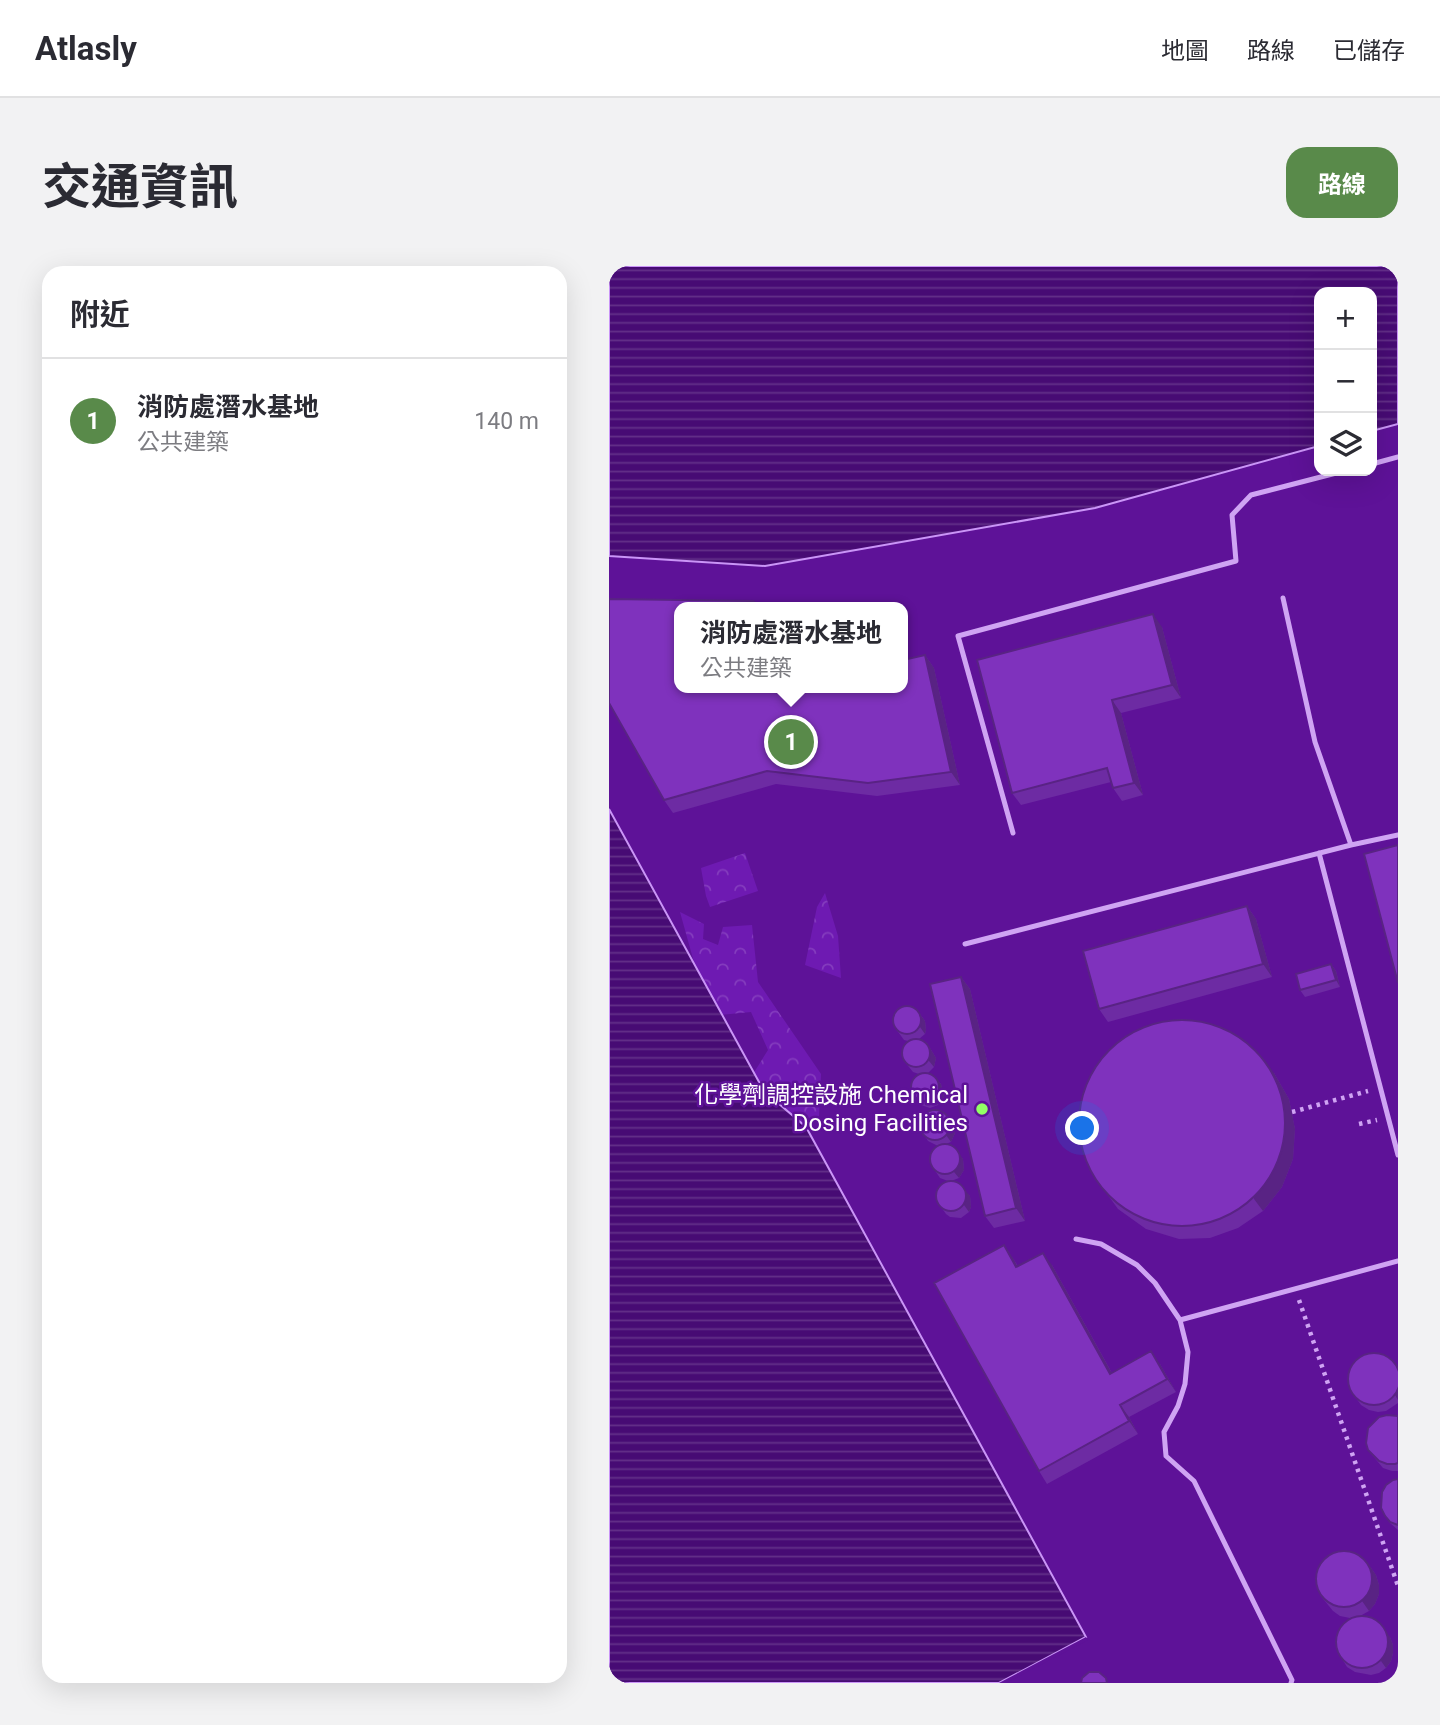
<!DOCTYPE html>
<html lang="zh-TW">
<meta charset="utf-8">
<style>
:root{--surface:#fff;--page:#f2f2f3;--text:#2b2b33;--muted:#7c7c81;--line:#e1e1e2;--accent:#598a4a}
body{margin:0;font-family:Roboto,"Noto Sans TC",sans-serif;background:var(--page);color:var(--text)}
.controls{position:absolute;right:21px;top:21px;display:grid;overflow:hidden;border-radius:14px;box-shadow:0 7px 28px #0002}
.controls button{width:63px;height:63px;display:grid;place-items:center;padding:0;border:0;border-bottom:2px solid var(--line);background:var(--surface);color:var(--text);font:35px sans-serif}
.you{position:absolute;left:474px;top:863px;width:24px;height:24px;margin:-18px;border:5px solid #fff;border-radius:50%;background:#1a73e8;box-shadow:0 0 0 10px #1a73e833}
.badge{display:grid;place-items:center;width:46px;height:46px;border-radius:50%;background:var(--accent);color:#fff;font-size:23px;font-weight:700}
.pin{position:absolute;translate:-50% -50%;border:4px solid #fff;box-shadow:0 2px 7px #0006}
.popup{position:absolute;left:65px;top:336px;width:234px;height:91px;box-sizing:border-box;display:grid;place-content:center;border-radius:14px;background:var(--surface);filter:drop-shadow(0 2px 5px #0005);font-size:23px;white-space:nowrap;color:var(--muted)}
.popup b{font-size:26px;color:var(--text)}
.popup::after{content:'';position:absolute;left:50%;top:100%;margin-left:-14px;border:14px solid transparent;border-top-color:var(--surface)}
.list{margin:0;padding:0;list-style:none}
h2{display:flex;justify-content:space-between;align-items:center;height:91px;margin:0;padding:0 28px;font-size:30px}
h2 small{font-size:23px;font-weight:400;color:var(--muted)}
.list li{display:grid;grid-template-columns:46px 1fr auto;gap:21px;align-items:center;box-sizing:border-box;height:126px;padding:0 28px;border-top:2px solid var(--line)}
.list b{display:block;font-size:26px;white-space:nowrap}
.list p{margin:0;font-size:23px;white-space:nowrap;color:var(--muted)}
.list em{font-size:23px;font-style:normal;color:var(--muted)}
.icon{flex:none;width:38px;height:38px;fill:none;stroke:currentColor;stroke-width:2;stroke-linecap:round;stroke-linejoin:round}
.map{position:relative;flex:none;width:789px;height:1417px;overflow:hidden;border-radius:21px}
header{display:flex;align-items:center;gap:42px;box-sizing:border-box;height:98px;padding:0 35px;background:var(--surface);border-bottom:2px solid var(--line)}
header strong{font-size:33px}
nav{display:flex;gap:38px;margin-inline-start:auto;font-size:24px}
.intro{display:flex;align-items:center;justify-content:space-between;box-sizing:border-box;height:168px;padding:0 42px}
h1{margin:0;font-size:49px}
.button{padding:18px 32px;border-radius:21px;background:var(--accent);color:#fff;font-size:24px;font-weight:700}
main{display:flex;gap:42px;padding:0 42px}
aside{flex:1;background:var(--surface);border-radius:21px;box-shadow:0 7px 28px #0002}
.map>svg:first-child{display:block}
</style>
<header>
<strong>Atlasly</strong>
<nav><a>地圖</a><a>路線</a><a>已儲存</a></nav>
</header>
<div class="intro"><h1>交通資訊</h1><a class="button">路線</a></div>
<main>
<aside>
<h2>附近<small></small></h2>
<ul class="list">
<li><span class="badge">1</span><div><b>消防處潛水基地</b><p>公共建築</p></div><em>140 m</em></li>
</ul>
</aside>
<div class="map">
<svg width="789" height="1417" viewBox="0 0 789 1417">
<defs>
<pattern id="forest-crowns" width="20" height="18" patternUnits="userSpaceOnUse" patternTransform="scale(1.75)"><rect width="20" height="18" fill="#6e1ab2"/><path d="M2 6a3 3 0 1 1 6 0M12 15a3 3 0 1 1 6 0" fill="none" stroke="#843cbe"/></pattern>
<pattern id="water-rules" width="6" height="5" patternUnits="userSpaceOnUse" patternTransform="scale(1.75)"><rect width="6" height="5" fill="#470b74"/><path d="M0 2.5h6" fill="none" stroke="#633089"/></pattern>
</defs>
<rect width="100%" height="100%" fill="#5e1298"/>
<path fill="url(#forest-crowns)" d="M136 587 149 625 101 641 97 630 92 602Z
M216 627 229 670 232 712 196 699 208 641Z
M71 646 95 658 94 673 109 679 114 661 143 659 149 716 212 808 210 850 187 870 173 852 172 834 153 831 139 816 159 784 142 746 100 750Z"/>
<path fill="url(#water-rules)" stroke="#ca95f7" stroke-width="2" d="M0 0H789V158L763 165V26H710V180L486 242 156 300 0 290Z
M0 543 155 825 197 861 477 1371 390 1417H0Z"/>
<path fill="#5e1298" d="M477 1371 479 1374 397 1417H390Z"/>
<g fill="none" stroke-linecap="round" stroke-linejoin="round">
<path stroke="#cfa4f3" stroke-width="4.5" stroke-dasharray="3.5 5" stroke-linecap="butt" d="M683 846 759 825
M750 858 768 854
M690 1034 789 1320"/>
<path stroke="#cfa4f3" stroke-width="5" d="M763 198 789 191
M674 332 706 476 742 579
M404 567 349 370 627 295 623 249 642 229 735 205
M710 587 789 889
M356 678 742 579 789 569
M467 973 492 978 528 999 546 1017 571 1054 579 1086 576 1118 569 1140 555 1166 557 1190 585 1215 683 1414 682 1417
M571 1054 789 995"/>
</g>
<path fill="#6d2ba3" d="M553 361 572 432 512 447 534 529 513 535 504 522 502 516 412 539 403 527Z
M316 389 325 402 351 519 268 530 167 518 64 547 55 534 70 422H294Z
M638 640 647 653 663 711 499 756 490 743Z
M722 698 727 705 731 721 696 731 691 724Z
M352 711 361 723 416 955 385 962 376 950Z
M311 748 316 755 317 764 316 768 310 773 318 777 327 792 325 801 319 807 327 812 332 818 335 831 329 839 321 842 312 839 302 824 310 808 304 806 296 796 299 775 295 774 284 759Z
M665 807 680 833 686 863 684 893 673 921 654 945 629 962 601 972 570 973 537 963 509 943 480 903Z
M338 850 343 857 346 867 342 876 337 878 354 893 355 904 350 912 342 915 361 930 362 941 360 946 352 952 341 951 337 948 332 941 339 915 331 912 321 897 329 880 319 875 315 868Z
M395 979 409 1000 443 999 503 1107 551 1098 567 1126 520 1151 529 1168 438 1218 430 1205Z
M786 1098 789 1102V1137L777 1145 769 1146 760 1144 752 1139 742 1125Z
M789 1150V1205H783L774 1202 759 1184Z
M789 1213V1264L781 1257 776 1250Z
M760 1299 767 1309 770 1319V1328L766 1338 760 1345 751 1350 741 1352 731 1350 724 1345 711 1329Z
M781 1371 784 1379V1387L782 1395 777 1402 770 1407 762 1409 746 1406 738 1401 729 1386Z"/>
<path fill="#592384" d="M544 348 553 361 572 432 563 419Z
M316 389 325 402 351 519 342 506Z
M503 434 512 447 534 529 525 517Z
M638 640 647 653 663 711 654 698Z
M722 698 727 705 731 721 727 714Z
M352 711 361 723 416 955 407 942Z
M311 748 316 755 317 764 316 768 311 761Z
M318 777 327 792 325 801 320 795Z
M656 794 665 807 680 833 686 863 684 893 673 921 654 945 645 933Z
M327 812 332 818 335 831 329 839 325 832Z
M338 850 343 857 346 867 342 876 337 869Z
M350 887 354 893 355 904 350 912 345 906Z
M356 924 361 930 362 941 360 946 355 939Z
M395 979 404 992 416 1014 407 1001Z
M434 987 443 999 510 1120 501 1108Z
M542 1085 551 1098 567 1126 558 1113Z
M789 1123V1134L786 1129Z
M511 1139 520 1151 529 1168 520 1155Z
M760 1299 767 1309 770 1319V1328L766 1338 760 1345 753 1335Z
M776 1364 781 1371 784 1379V1387L782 1395 777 1402 772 1395Z"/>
<path fill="#7f32bd" stroke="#592384" stroke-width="2" d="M0 333 144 335 152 341H70V422H294V394L316 389 342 506 259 517 158 505 55 534 0 437Z
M544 348 563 419 503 434 525 517 504 522 498 502 403 527 368 394Z
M789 579V717L755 588Z
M638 640 654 698 490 743 474 685Z
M722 698 727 714 691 724 687 708Z
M352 711 407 942 376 950 321 718Z
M284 754a14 14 0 1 1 28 0a14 14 0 1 1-28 0Z
M470 857a103 103 0 1 1 206 0a103 103 0 1 1-206 0Z
M293 787a14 14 0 1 1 28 0a14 14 0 1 1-28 0Z
M302 821a14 14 0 1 1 28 0a14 14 0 1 1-28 0Z
M311 859a15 15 0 1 1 30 0a15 15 0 1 1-30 0Z
M321 893a15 15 0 1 1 30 0a15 15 0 1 1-30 0Z
M327 930a15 15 0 1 1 30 0a15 15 0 1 1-30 0Z
M395 979 407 1001 434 987 501 1108 542 1085 558 1113 511 1139 520 1155 430 1205 325 1017Z
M739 1113a26 26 0 1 1 52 0a26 26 0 1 1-52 0Z
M778 1149 789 1150V1197L786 1198H778L770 1195 759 1184 757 1177 759 1162 770 1151Z
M789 1213V1259L781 1256 776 1250 772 1242 773 1226 777 1219 784 1214Z
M707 1313a28 28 0 1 1 56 0a28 28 0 1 1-56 0Z
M727 1376a26 26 0 1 1 52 0a26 26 0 1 1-52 0Z
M480 1406H490L497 1412 498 1417H472L473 1412Z"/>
<circle fill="#92ff66" stroke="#5e1298" stroke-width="2.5" cx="373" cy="843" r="7"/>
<g text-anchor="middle" stroke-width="5" stroke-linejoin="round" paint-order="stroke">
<g font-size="24" fill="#fff" stroke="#5e1298" text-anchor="end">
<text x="359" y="837">化學劑調控設施 Chemical<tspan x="359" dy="28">Dosing Facilities</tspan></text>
</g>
</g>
</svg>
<div class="controls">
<button>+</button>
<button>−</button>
<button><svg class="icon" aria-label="layers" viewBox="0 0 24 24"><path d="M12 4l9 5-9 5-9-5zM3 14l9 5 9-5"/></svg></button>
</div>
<div class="you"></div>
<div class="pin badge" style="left:182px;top:476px">1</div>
<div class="popup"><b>消防處潛水基地</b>公共建築</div>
</div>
</main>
